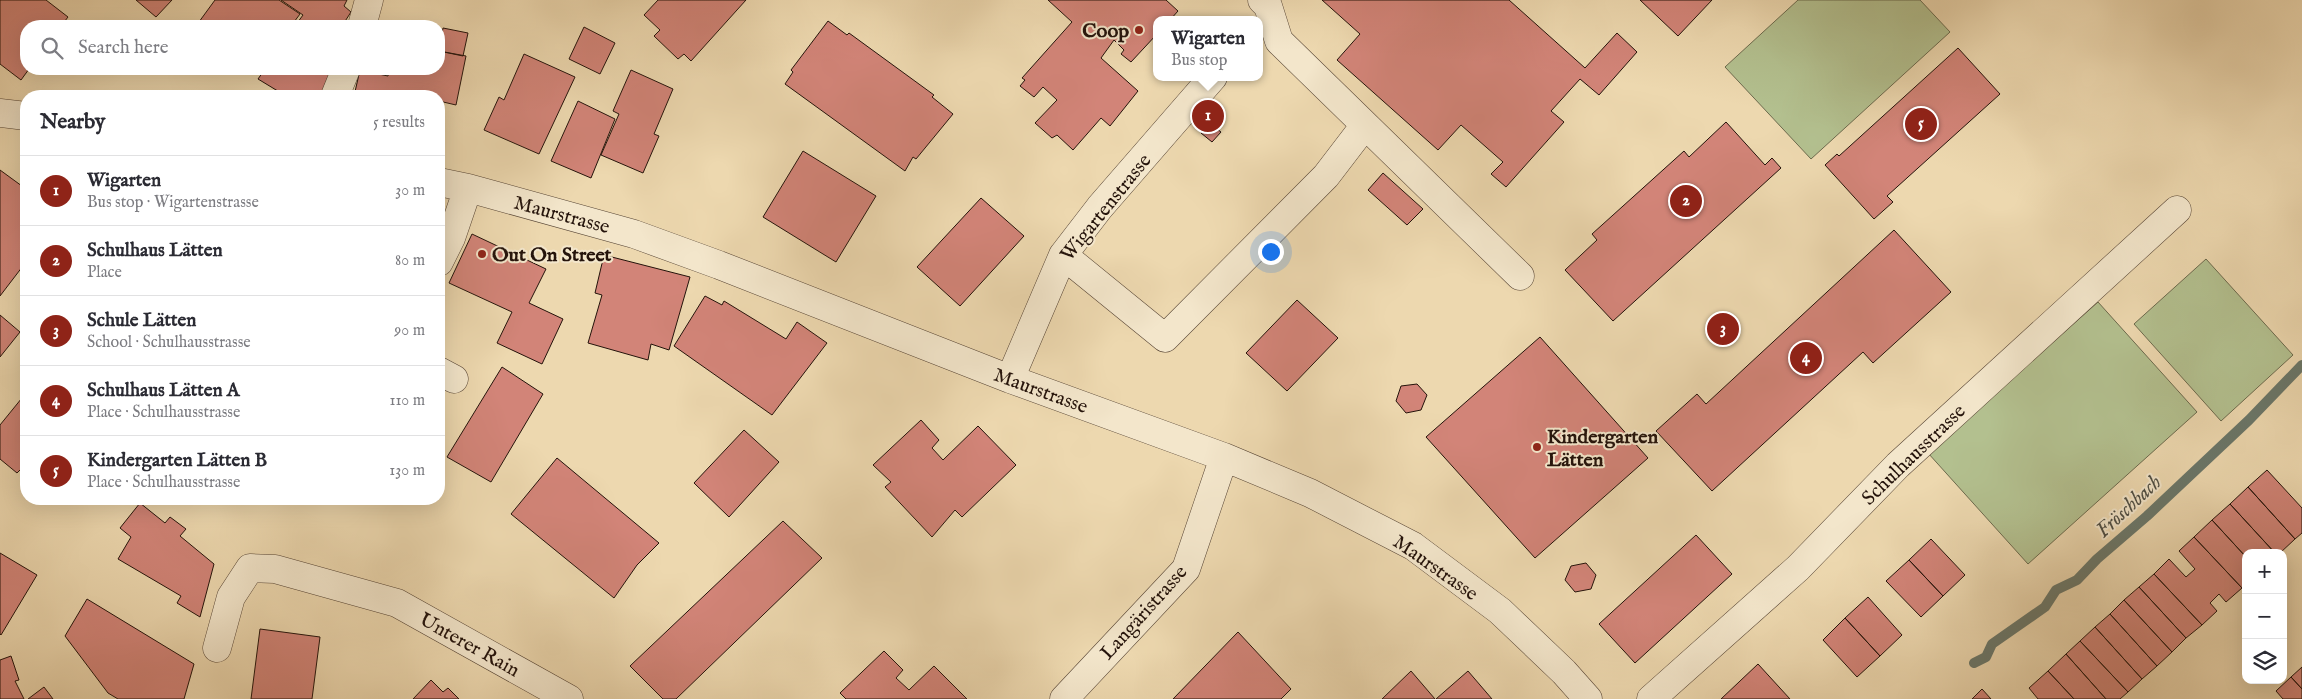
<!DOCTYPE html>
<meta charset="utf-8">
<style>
:root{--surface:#fff;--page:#f2f2f3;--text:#2b2b33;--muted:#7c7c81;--line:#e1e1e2;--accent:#8f2418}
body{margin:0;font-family:"IM FELL English",serif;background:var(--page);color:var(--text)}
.controls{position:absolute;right:15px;bottom:15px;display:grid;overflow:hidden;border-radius:10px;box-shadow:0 5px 20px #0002}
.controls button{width:45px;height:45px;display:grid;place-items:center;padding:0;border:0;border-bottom:1px solid var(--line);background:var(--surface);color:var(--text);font:25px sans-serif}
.you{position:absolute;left:1270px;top:251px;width:18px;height:18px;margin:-12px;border:4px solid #fff;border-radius:50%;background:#1a73e8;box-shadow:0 0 0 8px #1a73e833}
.badge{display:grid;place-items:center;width:32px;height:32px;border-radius:50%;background:var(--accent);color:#fff;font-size:16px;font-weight:700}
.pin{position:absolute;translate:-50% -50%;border:2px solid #fff;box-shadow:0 1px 5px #0006}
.popup{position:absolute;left:1153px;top:16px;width:110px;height:65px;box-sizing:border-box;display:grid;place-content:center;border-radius:10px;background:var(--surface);filter:drop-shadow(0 1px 4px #0005);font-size:16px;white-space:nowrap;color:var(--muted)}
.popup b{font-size:19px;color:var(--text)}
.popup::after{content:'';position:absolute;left:50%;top:100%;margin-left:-10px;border:10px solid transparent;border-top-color:var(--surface)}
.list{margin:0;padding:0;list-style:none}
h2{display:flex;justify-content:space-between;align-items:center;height:65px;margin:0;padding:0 20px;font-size:21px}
h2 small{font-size:16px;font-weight:400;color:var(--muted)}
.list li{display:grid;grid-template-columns:32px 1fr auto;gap:15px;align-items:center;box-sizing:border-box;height:70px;padding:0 20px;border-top:1px solid var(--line)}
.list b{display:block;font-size:19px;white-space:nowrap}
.list p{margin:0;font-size:16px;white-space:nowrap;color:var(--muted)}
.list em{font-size:16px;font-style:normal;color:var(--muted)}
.icon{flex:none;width:28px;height:28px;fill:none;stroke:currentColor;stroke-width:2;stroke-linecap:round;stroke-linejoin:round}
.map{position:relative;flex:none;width:2302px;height:699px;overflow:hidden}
.search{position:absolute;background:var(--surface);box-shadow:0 5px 20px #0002;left:20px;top:20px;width:425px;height:55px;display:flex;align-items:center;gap:12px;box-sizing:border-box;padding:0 18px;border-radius:20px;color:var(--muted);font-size:19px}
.panel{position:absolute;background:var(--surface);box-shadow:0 5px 20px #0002;left:20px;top:90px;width:425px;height:415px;border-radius:20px}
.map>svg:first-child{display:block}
</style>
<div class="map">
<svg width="2302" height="699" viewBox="0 0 2302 699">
<rect width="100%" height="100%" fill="#edd8af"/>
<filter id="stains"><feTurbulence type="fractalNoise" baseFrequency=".004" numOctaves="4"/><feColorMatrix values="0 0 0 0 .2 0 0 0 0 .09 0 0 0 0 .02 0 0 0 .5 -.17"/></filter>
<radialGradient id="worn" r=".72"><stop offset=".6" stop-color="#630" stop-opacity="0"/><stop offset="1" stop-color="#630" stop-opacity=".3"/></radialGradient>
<path fill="#b3c08f" stroke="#6c6a4d" d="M1798 0H1920L1950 32 1811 159 1725 67Z
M2206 259 2293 355 2221 421 2134 324Z
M2098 302 2197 412 2028 564 1928 453Z"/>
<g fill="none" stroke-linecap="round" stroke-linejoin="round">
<path stroke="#6a776a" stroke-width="10" d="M1974 663 1986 657 1992 644 2045 607 2056 590 2077 580 2097 559 2147 516 2249 420 2302 365"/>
</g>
<path fill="#d28478" stroke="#24130b" d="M0 0H46L68 17 61 26H26V69H29L21 80 0 64Z
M136 0H172L156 17Z
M215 0H279L300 14 291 26H196Z
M281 0H347L344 6 351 12 342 26H295L303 15Z
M658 0H746L691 61 684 54 678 59 654 36 660 30 644 15Z
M1048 0H1166L1178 11 1170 20H1157V34L1131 62 1121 54 1124 50 1114 40 1101 58 1138 91 1110 126 1101 118 1073 150 1057 135 1052 138 1035 123 1057 100 1043 87 1034 97 1020 86 1025 80 1022 78 1072 22Z
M1322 0H1509L1585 68 1617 33 1637 52 1599 95 1580 79 1551 111 1564 122 1506 187 1491 174 1503 162 1461 125 1438 150 1337 60 1360 34Z
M1640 0H1712L1678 36Z
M828 21 847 35 849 33 934 95 932 97 953 114 916 159 913 157 905 171 785 84 793 72 791 70Z
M584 27 615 43 600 74 569 59Z
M443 28 468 33 463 56 439 51Z
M1958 48 2000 94 1887 196 1893 202 1874 219 1825 165 1837 154 1839 156Z
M439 51 466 56 456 105 439 101V96H354L360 70 388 76 389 69H439Z
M524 54 575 77 539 154 484 130 499 97 504 100Z
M265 69H336L320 96H286L258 79Z
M631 70 673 89 654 134 659 136 643 173 601 155 619 114 613 111Z
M578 101 615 119 591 178 551 161Z
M1726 122 1765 165 1772 158 1781 168 1613 321 1565 270 1597 240 1592 234 1684 151 1689 157Z
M1209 123 1221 132 1212 142 1201 133Z
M803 151 876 196 836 262 763 217Z
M0 170 26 189V262L0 296Z
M1383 173 1423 209 1407 225 1368 190Z
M981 198 1024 236 960 306 917 267Z
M1894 230 1951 292 1873 363 1863 352 1712 491 1656 431 1697 394 1706 404Z
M472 234 546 269 529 303 563 319 542 364 497 343 512 312 449 283Z
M604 255 690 277 669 350 651 344 648 360 588 343 602 295 595 293Z
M705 296 722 305 724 301 786 339 797 322 827 343 772 415 674 346Z
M1297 300 1338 338 1287 391 1246 353Z
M0 315 20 332 0 357Z
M1540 337 1648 458 1535 558 1426 437Z
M502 367 543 394 491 482 447 457Z
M1417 384 1427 395 1421 410 1406 413 1396 401 1401 386Z
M26 393V473L21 469 17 473 0 459V425Z
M921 420 939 440 932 448 943 460 978 426 1016 465 962 517 955 510 932 537 885 487 891 482 873 465Z
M744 430 779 462 729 517 694 483Z
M557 458 659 543 637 565 614 598 511 514Z
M2267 470 2302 508V533L2295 539 2248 487Z
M2248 487 2295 539 2280 553H2275L2230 504Z
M140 503 165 523 170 517 186 529 180 536 214 564 200 617 177 603 181 596 118 559 131 537 120 528Z
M2230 504 2275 553H2246V557L2212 520Z
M2212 520 2246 557V584L2242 588 2194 537Z
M783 521 822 558 676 699H663L630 666Z
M1696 535 1732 574 1635 663 1599 624Z
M2194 537 2242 588 2226 602 2219 594 2210 603 2217 611 2202 625 2154 574 2169 559 2186 577 2195 569 2179 551Z
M1931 539 1965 575 1943 596 1909 560Z
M0 553 37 575 1 635 0 634Z
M1909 560 1943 596 1921 617 1886 581Z
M1586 563 1596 575 1591 589 1575 592 1565 580 1571 566Z
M2154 574 2202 625 2186 638 2139 587Z
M2139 587 2186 638 2172 652 2124 600Z
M1868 597 1902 635 1880 656 1845 618Z
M87 599 194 664 184 699H118L108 693 65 636Z
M2124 600 2172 652 2157 666 2110 614Z
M2110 614 2157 666 2142 679 2095 627Z
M1845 618 1880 656 1857 677 1823 640Z
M2095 627 2142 679 2128 692 2080 641Z
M260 629 320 637 312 699H251Z
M1238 632 1291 689 1281 699H1173Z
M2080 641 2128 692 2120 699H2106L2066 654Z
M884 651 903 670 896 678 909 690 934 666 967 699H846L840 693Z
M2066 654 2106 699H2074L2048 671Z
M11 656 19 680 15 681 24 699H0V660Z
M1758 664 1790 699H1721Z
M2302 667V689L2291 677Z
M1411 671 1435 699H1382Z
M1468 671 1492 699H1436Z
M2048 671 2074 699H2038L2029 688Z
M2291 677 2302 689V699H2283L2276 691Z
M431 680 443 692 448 688 459 699H413Z
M44 687 53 699H28Z
M1982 689 1991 699H1972Z"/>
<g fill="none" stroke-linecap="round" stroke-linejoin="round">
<g stroke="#564434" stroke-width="29">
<path id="minor" d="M1262 0 1268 6 1279 41 1520 276
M362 26 369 0
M335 96 346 69
M0 113 26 116
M439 182 468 188 634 234 719 265 1010 379 1224 457 1310 493 1413 546 1500 611 1564 672 1588 699
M1063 255 1165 338 1326 176 1365 125
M439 262 451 238 468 188
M439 371 454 379
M1010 379 1063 255 1100 207 1213 77
M217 648 231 597 250 568 275 569 397 603 569 699
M1064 699 1186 569 1224 457
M1651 699 1798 568 1898 465 2177 210"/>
</g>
<use href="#minor" stroke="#f3e6cb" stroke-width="28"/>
</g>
<g fill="#8f2418" stroke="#f3e6cb" stroke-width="2">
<circle cx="1139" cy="30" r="5"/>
<circle cx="482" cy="254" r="5"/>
<circle cx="1537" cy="447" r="5"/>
</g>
<g text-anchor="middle" stroke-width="4" stroke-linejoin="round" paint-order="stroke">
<g font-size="20" font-weight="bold" fill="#24130b" stroke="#f3e6cb" text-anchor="start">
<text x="1129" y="37" text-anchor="end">Coop</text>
<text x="492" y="261">Out On Street</text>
<text x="1547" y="443">Kindergarten<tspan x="1547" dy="23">Lätten</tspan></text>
</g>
<g font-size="20" fill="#24130b" stroke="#f3e6cb">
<text transform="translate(1105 207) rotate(-51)" y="7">Wigartenstrasse</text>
<text transform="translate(562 214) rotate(15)" y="7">Maurstrasse</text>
<text transform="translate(1041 390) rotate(20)" y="7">Maurstrasse</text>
<text transform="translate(1913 454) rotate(-44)" y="7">Schulhausstrasse</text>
<text transform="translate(1436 567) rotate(35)" y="7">Maurstrasse</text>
<text transform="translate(1143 612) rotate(-48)" y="7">Langäristrasse</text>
<text transform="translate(470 644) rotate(29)" y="7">Unterer Rain</text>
</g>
<g font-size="21" font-style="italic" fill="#4d4d43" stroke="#f3e6cb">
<text transform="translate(2128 506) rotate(-43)" y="7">Fröschbach</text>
</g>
</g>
<rect width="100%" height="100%" filter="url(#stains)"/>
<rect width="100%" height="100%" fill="url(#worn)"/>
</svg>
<div class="controls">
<button>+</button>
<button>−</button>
<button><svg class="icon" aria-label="layers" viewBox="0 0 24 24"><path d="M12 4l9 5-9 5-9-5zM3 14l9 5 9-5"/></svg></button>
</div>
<div class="you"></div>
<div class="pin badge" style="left:1208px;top:116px">1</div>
<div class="popup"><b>Wigarten</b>Bus stop</div>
<div class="pin badge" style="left:1686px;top:201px">2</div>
<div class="pin badge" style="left:1723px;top:329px">3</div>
<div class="pin badge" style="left:1806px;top:358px">4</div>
<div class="pin badge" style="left:1921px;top:124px">5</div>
<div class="search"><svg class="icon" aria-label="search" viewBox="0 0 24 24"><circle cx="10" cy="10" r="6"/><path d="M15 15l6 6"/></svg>Search here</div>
<section class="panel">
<h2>Nearby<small>5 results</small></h2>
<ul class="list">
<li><span class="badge">1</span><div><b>Wigarten</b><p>Bus stop · Wigartenstrasse</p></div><em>30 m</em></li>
<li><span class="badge">2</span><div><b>Schulhaus Lätten</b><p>Place</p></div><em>80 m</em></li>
<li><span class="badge">3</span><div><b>Schule Lätten</b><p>School · Schulhausstrasse</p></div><em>90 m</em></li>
<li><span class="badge">4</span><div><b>Schulhaus Lätten A</b><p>Place · Schulhausstrasse</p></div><em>110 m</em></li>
<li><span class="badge">5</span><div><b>Kindergarten Lätten B</b><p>Place · Schulhausstrasse</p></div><em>130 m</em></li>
</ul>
</section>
</div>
